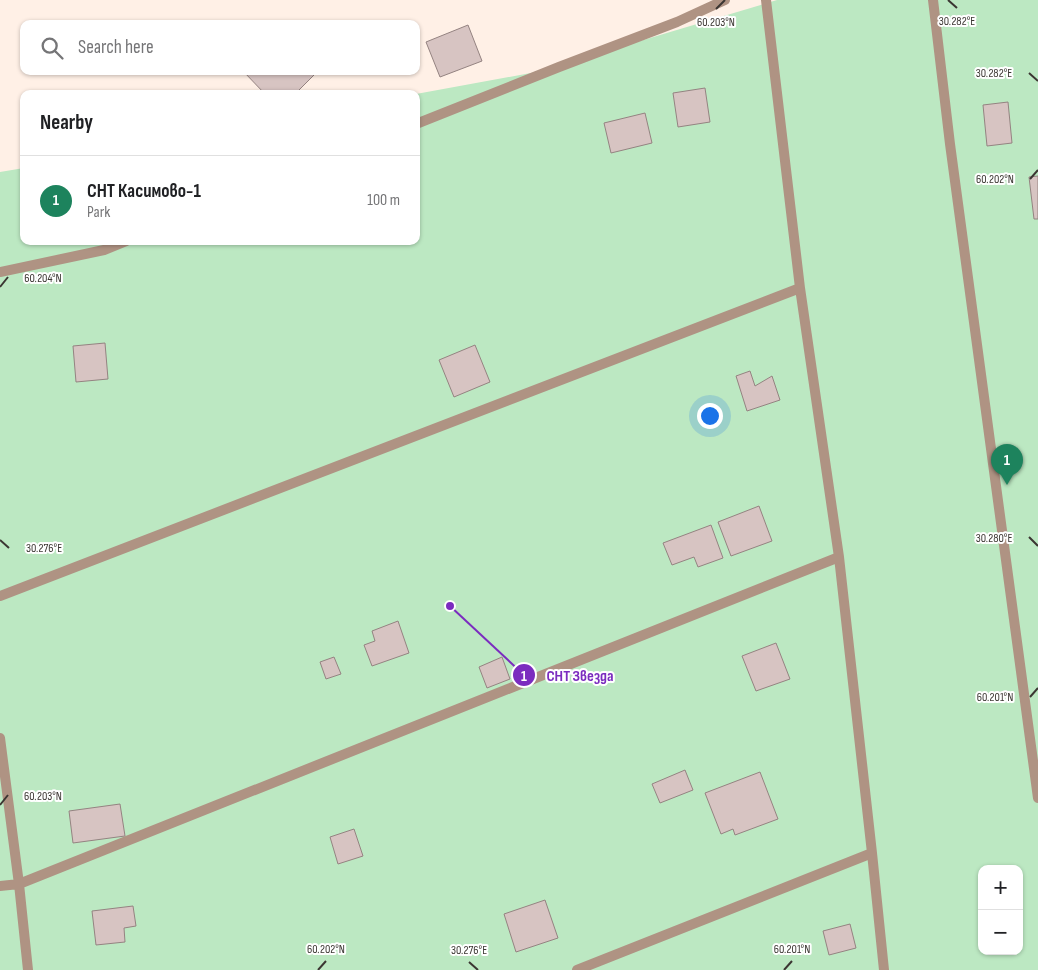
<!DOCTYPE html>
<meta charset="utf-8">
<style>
:root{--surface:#fff;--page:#f2f2f2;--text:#202124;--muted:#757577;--line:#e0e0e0;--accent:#1d835d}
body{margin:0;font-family:"Sofia Sans Condensed",sans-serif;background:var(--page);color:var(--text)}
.controls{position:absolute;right:15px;bottom:15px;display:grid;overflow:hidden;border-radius:10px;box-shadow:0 1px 4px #0004}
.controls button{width:45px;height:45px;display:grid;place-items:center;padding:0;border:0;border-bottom:1px solid var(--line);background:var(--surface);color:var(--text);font:25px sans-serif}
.you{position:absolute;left:709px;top:415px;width:18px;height:18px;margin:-12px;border:4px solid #fff;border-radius:50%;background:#1a73e8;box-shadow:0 0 0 8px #1a73e833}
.badge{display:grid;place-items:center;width:32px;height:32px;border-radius:50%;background:var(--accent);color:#fff;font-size:16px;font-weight:700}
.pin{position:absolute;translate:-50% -41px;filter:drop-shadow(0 1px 2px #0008)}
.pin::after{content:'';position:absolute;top:26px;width:18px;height:15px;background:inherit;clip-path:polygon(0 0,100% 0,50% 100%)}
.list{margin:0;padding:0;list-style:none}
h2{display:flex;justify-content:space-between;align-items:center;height:65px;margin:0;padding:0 20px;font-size:21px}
h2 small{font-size:16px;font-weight:400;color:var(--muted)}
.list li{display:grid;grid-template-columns:32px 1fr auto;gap:15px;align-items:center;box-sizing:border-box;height:90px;padding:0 20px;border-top:1px solid var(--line)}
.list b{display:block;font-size:19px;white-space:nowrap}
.list p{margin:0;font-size:16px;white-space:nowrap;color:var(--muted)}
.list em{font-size:16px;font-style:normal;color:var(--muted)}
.icon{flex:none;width:28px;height:28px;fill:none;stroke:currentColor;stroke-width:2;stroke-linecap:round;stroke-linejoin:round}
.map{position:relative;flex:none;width:1038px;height:970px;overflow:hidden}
.search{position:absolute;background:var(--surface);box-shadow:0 1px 4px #0004;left:20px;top:20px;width:400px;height:55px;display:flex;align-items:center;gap:12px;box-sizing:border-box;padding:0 18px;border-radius:10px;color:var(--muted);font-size:19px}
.panel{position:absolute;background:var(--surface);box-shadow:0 1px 4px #0004;left:20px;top:90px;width:400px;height:155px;border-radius:10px}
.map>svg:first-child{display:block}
</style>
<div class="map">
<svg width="1038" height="970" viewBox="0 0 1038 970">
<rect width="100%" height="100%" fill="#fff0e6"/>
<path fill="#bce8c2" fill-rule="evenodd" d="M777 0H1038V970H0V172L24 168V241H416V94L536 72ZM982 869H1019V951H982Z"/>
<path fill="#d7c4c2" stroke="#948381" d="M468 25 482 61 440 77 426 42Z
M243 71H318L295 94H265Z
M705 88 710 122 678 127 673 93Z
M1008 102 1012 143 987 146 983 105Z
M645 113 652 143 611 153 604 123Z
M1038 176V219H1034L1029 177Z
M105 343 108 379 76 382 73 346Z
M475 345 490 382 454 397 439 360Z
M750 371 755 386 772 376 780 400 747 411 736 376Z
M759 506 772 541 731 556 718 522Z
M711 525 723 558 698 567 694 557 672 565 663 543Z
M398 621 409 653 372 666 364 645 375 641 372 631Z
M776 643 790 679 756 691 742 656Z
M334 657 341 674 326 679 320 662Z
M502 657 510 679 487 688 479 667Z
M685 770 693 790 660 803 652 784Z
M760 772 778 819 735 835 733 829 721 834 705 793Z
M120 804 125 836 73 843 69 811Z
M354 829 363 856 338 864 330 837Z
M545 900 558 938 516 952 504 914Z
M133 906 136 926 124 928 125 942 96 945 92 911Z
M850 924 856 948 829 955 823 931Z"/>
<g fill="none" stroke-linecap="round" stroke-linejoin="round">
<path stroke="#af9383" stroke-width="10" d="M766 0 800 288
M933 0 950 144 1038 798
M416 124 559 67 677 22 725 0
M0 272 104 250 126 241
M0 596 800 288 839 557
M0 738 19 884 28 970
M872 853 884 970
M0 886 19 884 839 557 872 853 577 970"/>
</g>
<path fill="none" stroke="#3b3632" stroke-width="2" d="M948 0 957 8M716 9 725 0M1029 73 1038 81M1030 179 1038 170M0 287 8 277M1029 537 1038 546M0 540 9 548M1030 697 1038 688M0 805 8 795M469 962 478 970M318 970 326 961M784 970 792 961"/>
<g font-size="12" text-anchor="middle" fill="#3b3632" stroke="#fff" stroke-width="4" stroke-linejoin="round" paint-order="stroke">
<text x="957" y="25">30.282°E</text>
<text x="716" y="26">60.203°N</text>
<text x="994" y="77">30.282°E</text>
<text x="995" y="183">60.202°N</text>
<text x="43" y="282">60.204°N</text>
<text x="994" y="542">30.280°E</text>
<text x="44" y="552">30.276°E</text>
<text x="995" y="701">60.201°N</text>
<text x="43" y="800">60.203°N</text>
<text x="326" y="953">60.202°N</text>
<text x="792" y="953">60.201°N</text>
<text x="469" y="954">30.276°E</text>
</g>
<path fill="none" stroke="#7b2cbf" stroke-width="2" d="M450 606L524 675"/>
<g fill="#7b2cbf" stroke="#fff" stroke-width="2">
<circle cx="450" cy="606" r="5"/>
<circle cx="524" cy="675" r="12"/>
</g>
<g font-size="15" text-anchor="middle" font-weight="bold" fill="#fff">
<text x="524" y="681">1</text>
</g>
<g font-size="16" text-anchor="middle" font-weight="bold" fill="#7b2cbf" stroke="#fff" stroke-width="4" stroke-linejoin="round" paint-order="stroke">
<text x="580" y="681">СНТ Звезда</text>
</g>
</svg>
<div class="controls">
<button>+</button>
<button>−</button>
</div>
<div class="you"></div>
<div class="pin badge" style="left:1007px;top:485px">1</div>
<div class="search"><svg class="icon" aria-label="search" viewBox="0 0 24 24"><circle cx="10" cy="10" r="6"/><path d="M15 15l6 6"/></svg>Search here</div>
<section class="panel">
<h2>Nearby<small></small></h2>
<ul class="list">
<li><span class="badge">1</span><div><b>СНТ Касимово-1</b><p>Park</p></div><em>100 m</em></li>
</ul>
</section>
</div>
